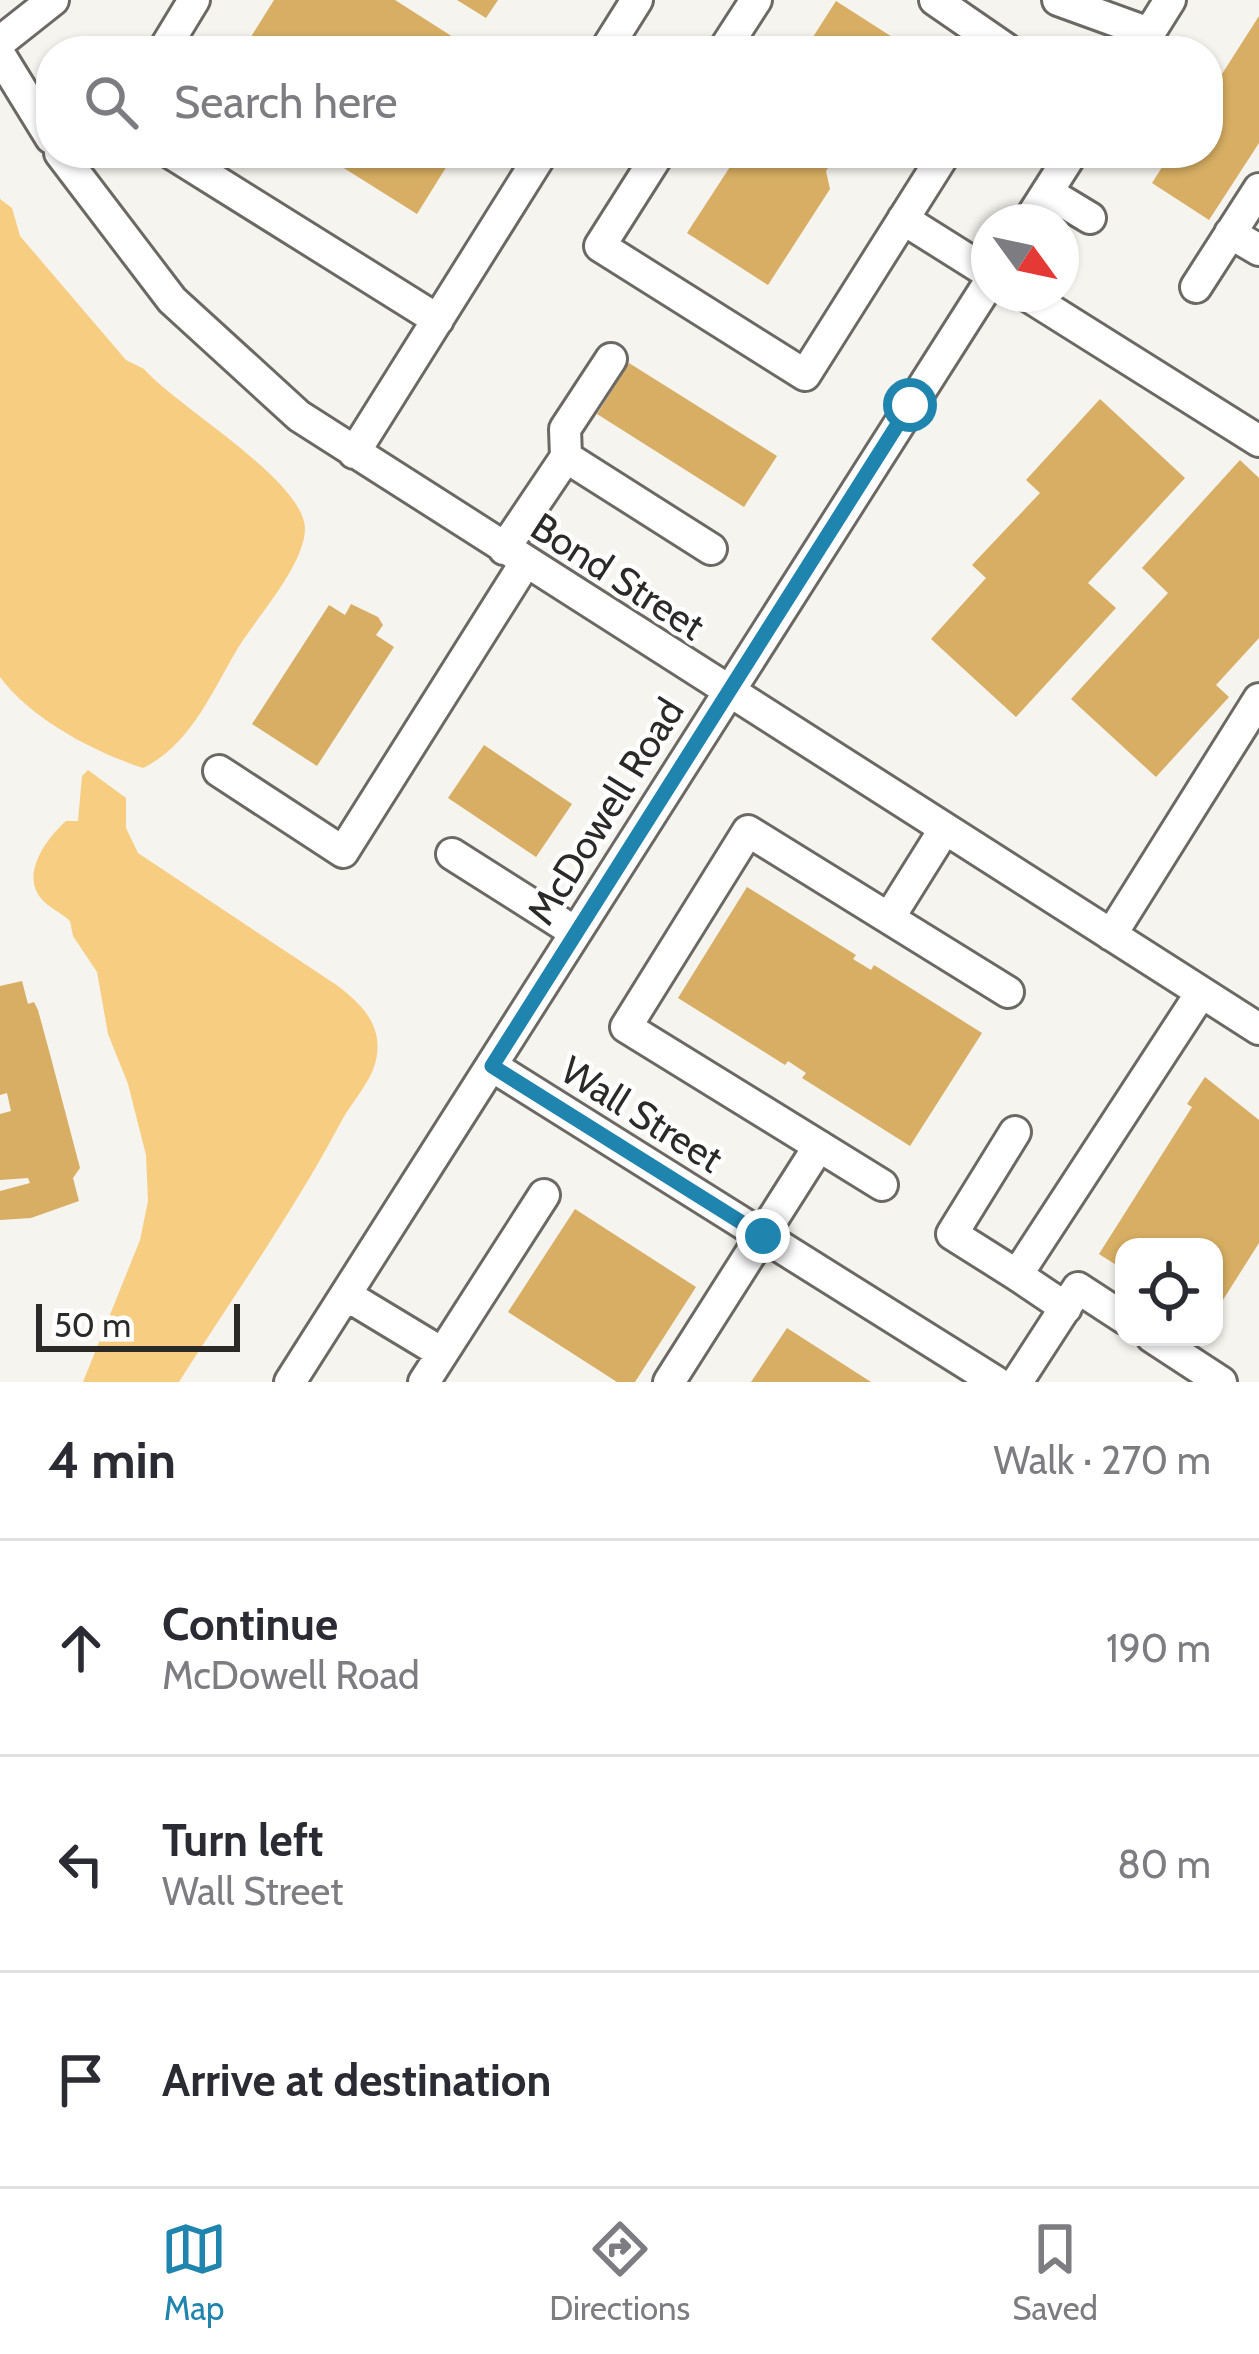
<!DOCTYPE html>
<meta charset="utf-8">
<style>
:root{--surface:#fff;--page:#f7f7f7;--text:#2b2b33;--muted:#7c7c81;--line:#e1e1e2;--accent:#1f84ae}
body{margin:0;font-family:Cabin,sans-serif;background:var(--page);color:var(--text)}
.controls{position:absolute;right:36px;bottom:36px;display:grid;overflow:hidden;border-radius:24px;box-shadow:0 3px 9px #0004}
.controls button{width:108px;height:108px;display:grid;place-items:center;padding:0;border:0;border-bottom:3px solid var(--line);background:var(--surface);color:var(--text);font:60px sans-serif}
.compass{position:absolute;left:971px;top:204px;width:108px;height:108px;border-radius:50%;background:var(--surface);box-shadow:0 3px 9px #0004;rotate:123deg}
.scale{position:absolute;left:36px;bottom:30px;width:204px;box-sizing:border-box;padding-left:12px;border:6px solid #2b2a28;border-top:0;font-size:33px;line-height:42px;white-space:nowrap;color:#2b2a28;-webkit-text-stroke:9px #fff;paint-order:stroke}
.stop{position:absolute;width:36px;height:36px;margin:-27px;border:9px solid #1f84ae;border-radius:50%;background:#fff}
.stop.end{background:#1f84ae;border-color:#fff;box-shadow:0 3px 12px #0008}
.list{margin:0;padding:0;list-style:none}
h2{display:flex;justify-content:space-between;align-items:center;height:156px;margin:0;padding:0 48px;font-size:51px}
h2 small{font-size:39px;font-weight:400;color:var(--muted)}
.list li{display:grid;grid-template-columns:78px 1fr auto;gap:36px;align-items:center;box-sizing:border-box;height:216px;padding:0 48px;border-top:3px solid var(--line)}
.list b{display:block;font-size:45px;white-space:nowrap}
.list p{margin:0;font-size:39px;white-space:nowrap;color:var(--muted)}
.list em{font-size:39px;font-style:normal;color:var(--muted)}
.icon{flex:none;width:66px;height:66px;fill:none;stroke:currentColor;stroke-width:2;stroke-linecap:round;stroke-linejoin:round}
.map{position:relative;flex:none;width:1259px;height:1382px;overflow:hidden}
.search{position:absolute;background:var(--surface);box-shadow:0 3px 9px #0004;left:36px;right:36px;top:36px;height:132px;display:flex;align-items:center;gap:30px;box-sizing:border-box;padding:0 42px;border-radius:48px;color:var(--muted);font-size:45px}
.sheet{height:804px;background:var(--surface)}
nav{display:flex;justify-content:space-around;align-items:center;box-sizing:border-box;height:168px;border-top:3px solid var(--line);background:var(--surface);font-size:33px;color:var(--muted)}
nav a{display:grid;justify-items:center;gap:6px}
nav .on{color:var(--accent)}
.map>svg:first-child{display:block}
</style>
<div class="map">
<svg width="1259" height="1382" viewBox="0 0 1259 1382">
<rect width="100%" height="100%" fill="#f6f4ef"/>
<path fill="#f7cd82" d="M0 199 12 208 20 236 126 360 144 369C176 406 305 481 305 529 304 566 257 617 238 648 212 691 191 745 143 768 94 752 31 719 0 677Z
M88 770 126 798V828L138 853 338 986C364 1006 385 1028 375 1064 369 1084 352 1102 342 1120 294 1211 234 1295 179 1382H83L140 1240 148 1201 146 1155 128 1084 108 1034 97 972 73 936 70 921C62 913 46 906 40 897 21 872 48 837 66 821H78L82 776Z"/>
<path fill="#d7ae63" d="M274 0H395L475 51H242Z
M457 0H498L486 18Z
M836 1 914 51H804Z
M1259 16V143L1209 220 1152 183 1171 153H1208V96Z
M308 153H455L417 214 331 160 328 165Z
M739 153H838L826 171 830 189 768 285 687 233Z
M629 363 777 456 744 507 597 414Z
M1100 399 1185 478 1088 583 1116 608 1016 717 931 639 986 578 972 565 1040 493 1026 480Z
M1240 460 1259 478V638L1216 685 1229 697 1156 777 1071 699 1168 593 1142 568Z
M351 604 378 617 383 625 376 635 394 647 317 766 252 724 329 605 345 615Z
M484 745 572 804 536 857 448 798Z
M747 887 856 955 853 959 871 970 874 965 982 1033 910 1146 802 1078 806 1073 788 1061 785 1065 678 998Z
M22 981 28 1004 34 1002 38 1010 51 1058 80 1168 73 1178 79 1201 31 1218 0 1220V1191L30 1183 28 1178 0 1180V1114L11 1111 7 1093 0 1095V986Z
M1205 1077 1259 1120V1243L1214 1314V1247H1124V1270L1099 1254 1192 1107 1187 1104Z
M575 1209 696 1287 635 1382H617L508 1312Z
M787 1328 871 1382H751Z"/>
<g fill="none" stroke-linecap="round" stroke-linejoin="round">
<g stroke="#6c6965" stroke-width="36">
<path id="minor" d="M935 0 1009 51
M1058 0 1149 33
M0 42 53 0
M163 51 194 0
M605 51 637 0
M723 51 756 0
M1138 51 1170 0
M0 55 51 138
M60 153 172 300 299 416 1259 1029
M171 153 438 320
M659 153 600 246 805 375 945 153
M1047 192 1090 218
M903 219 989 273
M1028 222 1072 153
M1230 233 1259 250
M1196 287 1259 189
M1025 294 1259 441
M354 453 542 153
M566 457 565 429 611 359
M504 549 566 457 711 549
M219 771 343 852 525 563
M452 854 575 932
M889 918 944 830
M1111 935 1259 699
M492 1066 996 1382
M1015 1132 952 1234 1017 1275 1201 993
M882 1185 626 1027 748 831 1008 992
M1017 1275 1066 1308
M346 1295 442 1353
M1152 1337 1221 1382
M290 1382 989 283
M424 1382 544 1195
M669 1382 819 1146
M1017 1382 1078 1288 1124 1318"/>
</g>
<use href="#minor" stroke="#fff" stroke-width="30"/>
</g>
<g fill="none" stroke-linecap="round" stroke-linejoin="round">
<path stroke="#1f84ae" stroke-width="15" d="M763 1236 492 1066 910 405"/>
</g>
<g text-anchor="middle" stroke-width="9" stroke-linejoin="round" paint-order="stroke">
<g font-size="39" fill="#2b2a28" stroke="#fff">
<text transform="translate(618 576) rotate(33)" y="14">Bond Street</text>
<text transform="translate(605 811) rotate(-58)" y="14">McDowell Road</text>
<text transform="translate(642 1114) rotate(32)" y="14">Wall Street</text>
</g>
</g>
</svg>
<div class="controls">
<button><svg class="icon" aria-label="locate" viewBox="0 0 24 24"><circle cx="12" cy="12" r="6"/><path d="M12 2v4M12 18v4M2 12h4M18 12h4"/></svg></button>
</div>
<svg class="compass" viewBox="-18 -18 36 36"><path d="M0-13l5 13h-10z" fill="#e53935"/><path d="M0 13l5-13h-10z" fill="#7c7c81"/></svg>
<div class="scale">50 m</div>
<div class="stop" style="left:910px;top:405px"></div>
<div class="stop end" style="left:763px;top:1236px"></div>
<div class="search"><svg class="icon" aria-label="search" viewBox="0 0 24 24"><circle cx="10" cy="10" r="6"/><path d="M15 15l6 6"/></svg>Search here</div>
</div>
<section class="sheet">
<h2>4 min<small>Walk · 270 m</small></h2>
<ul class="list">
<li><svg class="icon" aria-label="ahead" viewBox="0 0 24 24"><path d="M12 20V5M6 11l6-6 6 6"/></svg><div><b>Continue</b><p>McDowell Road</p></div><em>190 m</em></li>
<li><svg class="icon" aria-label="left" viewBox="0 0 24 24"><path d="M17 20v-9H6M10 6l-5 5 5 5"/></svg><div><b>Turn left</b><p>Wall Street</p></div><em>80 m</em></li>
<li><svg class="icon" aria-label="arrive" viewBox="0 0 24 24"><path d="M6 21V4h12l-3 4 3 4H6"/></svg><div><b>Arrive at destination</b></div></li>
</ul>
</section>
<nav>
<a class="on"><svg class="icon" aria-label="map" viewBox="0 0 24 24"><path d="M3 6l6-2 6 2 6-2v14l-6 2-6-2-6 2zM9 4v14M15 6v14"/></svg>Map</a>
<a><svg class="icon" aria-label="directions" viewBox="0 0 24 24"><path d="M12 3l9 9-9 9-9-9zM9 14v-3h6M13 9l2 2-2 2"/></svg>Directions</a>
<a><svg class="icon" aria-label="saved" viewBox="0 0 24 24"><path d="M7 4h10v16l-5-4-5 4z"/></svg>Saved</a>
</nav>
